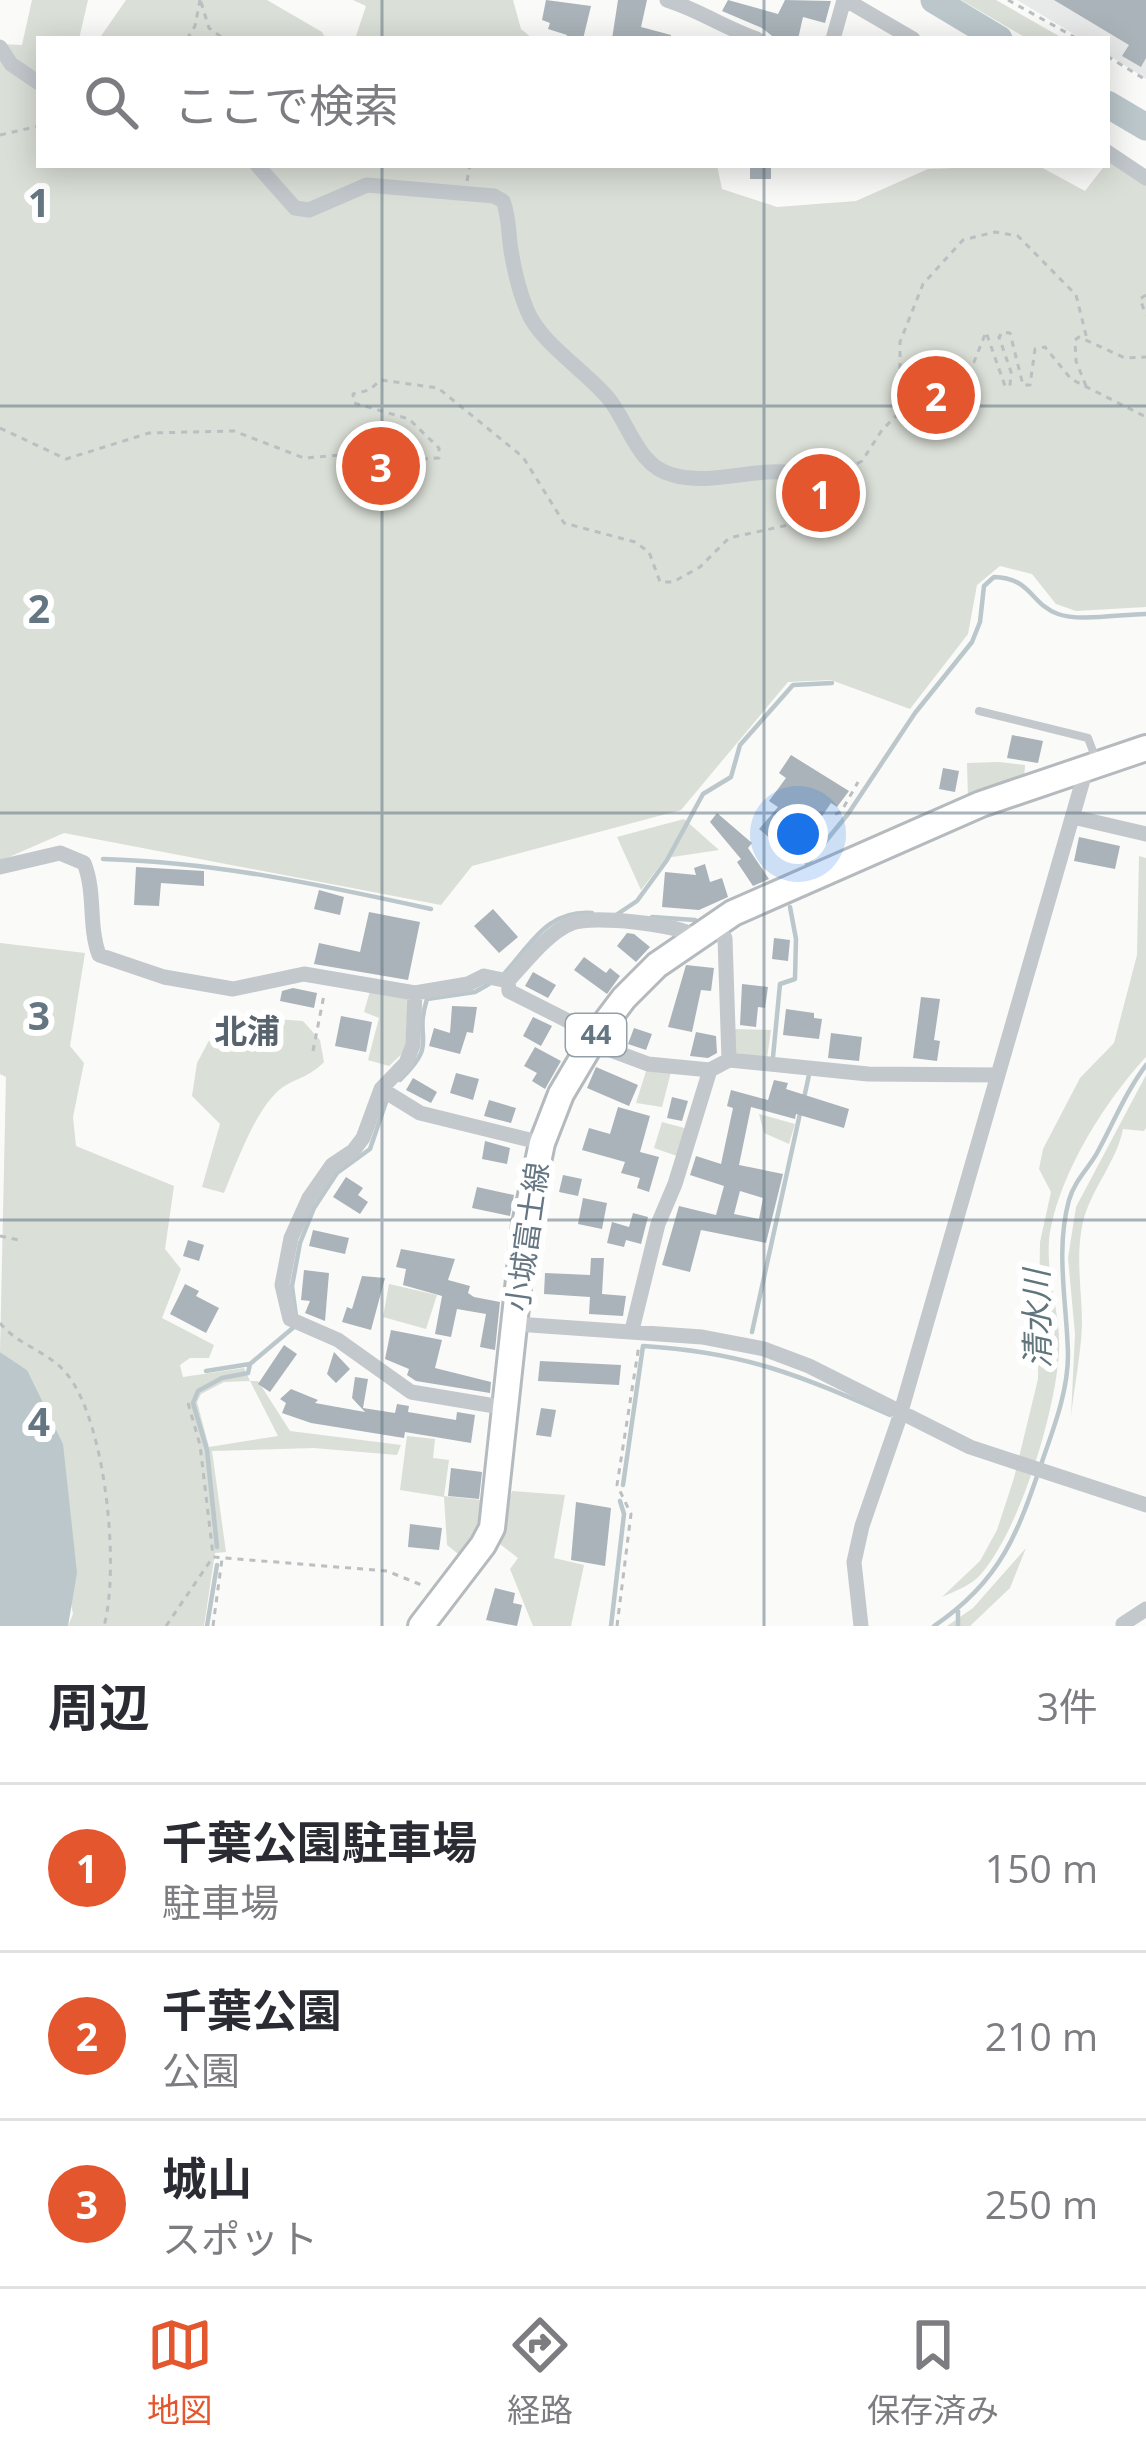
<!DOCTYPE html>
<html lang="ja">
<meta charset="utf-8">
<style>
:root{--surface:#fff;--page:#f2f2f3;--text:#2b2b33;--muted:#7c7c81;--line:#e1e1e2;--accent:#e4572e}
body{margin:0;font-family:"Open Sans","Noto Sans JP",sans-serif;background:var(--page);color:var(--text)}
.you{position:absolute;left:798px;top:834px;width:42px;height:42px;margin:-30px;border:9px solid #fff;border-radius:50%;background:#1a73e8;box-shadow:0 0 0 18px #1a73e833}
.badge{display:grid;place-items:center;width:78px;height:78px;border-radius:50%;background:var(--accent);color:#fff;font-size:39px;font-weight:700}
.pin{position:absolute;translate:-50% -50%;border:6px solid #fff;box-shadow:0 3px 12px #0006}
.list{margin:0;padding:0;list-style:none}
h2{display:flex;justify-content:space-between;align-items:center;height:156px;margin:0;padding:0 48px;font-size:51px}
h2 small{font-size:39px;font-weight:400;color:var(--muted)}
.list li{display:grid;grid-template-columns:78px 1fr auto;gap:36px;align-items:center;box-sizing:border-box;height:168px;padding:0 48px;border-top:3px solid var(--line)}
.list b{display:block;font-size:45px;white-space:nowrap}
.list p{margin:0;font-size:39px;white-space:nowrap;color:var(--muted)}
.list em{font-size:39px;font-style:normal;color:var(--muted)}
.icon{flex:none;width:66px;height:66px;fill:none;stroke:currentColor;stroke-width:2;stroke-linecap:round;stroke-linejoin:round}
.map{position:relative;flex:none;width:1146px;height:1626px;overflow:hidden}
.search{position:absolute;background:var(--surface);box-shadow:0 6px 30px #0003;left:36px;right:36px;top:36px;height:132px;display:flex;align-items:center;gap:30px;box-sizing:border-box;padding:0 42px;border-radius:0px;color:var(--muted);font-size:45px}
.sheet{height:660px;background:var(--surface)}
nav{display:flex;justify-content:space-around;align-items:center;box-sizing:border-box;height:168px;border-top:3px solid var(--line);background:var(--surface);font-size:33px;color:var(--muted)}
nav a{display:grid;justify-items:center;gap:6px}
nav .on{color:var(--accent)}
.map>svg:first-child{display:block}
</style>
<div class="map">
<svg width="1146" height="1626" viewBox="0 0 1146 1626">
<rect width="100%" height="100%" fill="#fafaf8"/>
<path fill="#e8e9e9" d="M1017 0H1146V79L1107 54V39H1082Z"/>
<path fill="#dadfd7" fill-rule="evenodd" d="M32 0H88L79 39H39V165H717L722 189 777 207 856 201 928 169 1037 165 1085 191 1109 160 1146 184V607L1076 611 1056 604 1032 574 1000 566 977 585 968 634 910 709 831 680 788 682 681 810 472 866 441 905 64 833 0 861V44L22 45Z
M126 0H267L322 32 326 39H99Z
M353 0H513L521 29 533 39H362L356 36 366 6Z
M961 0H996L1064 39H1028Z
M999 762 1025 765 1024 780 968 797 967 763Z
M684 819 719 850 666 858 641 890 617 837Z
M1139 856 1146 858V1057C1104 1102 1056 1179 1049 1241 1046 1277 1061 1315 1059 1351 1056 1411 1020 1529 981 1574 972 1585 955 1591 942 1597L980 1561 997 1530 1014 1478 1038 1379 1040 1242 1051 1192 1039 1169 1043 1149 1080 1078 1114 1043 1137 955Z
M0 943 85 953 70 1046 84 1063 73 1117 76 1146 174 1186 165 1249 181 1269 162 1318 214 1345 209 1358H190L180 1365 183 1377 244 1368 250 1381H258L290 1431 401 1445 397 1455 314 1448 212 1451 226 1552 215 1553 204 1626H68L73 1614 27 1370 0 1352 6 1077 0 1074ZM250 1381 278 1436 209 1447 197 1402 201 1394 224 1382Z
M370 991 410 998 406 1050 389 1066 368 1060 379 1018 364 1012Z
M231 1016 303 1021 320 1040 324 1062C309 1077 299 1077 283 1087 257 1105 237 1162 224 1193L202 1187 220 1124 192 1096 197 1063 221 1018Z
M734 1029 771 1030 767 1058 736 1053Z
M647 1068 671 1072 662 1107 636 1103Z
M1146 1075V1128L1144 1131 1123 1129C1117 1161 1091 1189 1083 1222 1075 1256 1082 1290 1082 1324 1081 1355 1074 1387 1071 1417L1075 1334 1068 1258 1076 1207Z
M759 1114 795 1124 789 1144 764 1133Z
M662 1122 688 1129 677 1156 654 1148Z
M389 1284 437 1295 426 1329 383 1317Z
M407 1436 435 1439 433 1458 449 1460 444 1496 490 1501 481 1531 462 1557 447 1545 444 1497 400 1490Z
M512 1491 565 1495 554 1558 584 1565 571 1626H533L510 1569 518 1558 496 1541Z
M1026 1548 1010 1588 970 1626H947L973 1608Z"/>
<path fill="#bbc7cb" d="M0 1352 27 1370 63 1444 77 1573 68 1626H0Z"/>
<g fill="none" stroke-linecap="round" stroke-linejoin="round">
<path stroke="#bbc7cb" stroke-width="4.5" d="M103 859C215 862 322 885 431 909
M807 864 848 814 915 713 972 642 980 622 984 586 994 577C1032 578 1030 604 1058 614 1079 622 1122 614 1146 614
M616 915 637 901 667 860 703 794 731 777 740 745 793 685 832 683
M652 917 695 920
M504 974C532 943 547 910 592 913
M773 1057 780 984 795 979 796 939 790 907
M400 1080C440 1041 413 1042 427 999L475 992 489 984
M804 1098 809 1075
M296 1316 292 1286 300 1243 314 1208 337 1173 370 1149 387 1099
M752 1332 801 1109
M206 1371 250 1364 294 1327
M623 1485 643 1346C744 1352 799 1375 890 1415
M217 1547 207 1450 193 1403 198 1391 222 1378 248 1373 250 1364
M958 1610V1626
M207 1626 217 1565
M611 1626 624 1514 620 1501
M934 1626C1004 1579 1019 1529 1045 1453 1056 1422 1068 1388 1068 1355 1067 1303 1055 1251 1069 1200 1075 1180 1088 1169 1097 1153 1114 1122 1125 1093 1146 1065"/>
<path stroke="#bbc7cb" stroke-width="27" d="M934 0 999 39
M1107 104 1146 127"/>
</g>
<path fill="#aab3b9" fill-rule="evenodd" d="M546 0 591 6 583 39H566L567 35 548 29 550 23 542 20Z
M618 0H647L641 27 671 35V39H612Z
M728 0 778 14 785 0 831 1 825 23 803 17 798 39H776L762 28 722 11Z
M1054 0H1146V58L1141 67 1122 56 1129 45Z
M750 165H771V179H750Z
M1012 735 1043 741 1038 763 1007 758Z
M791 755 849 791 837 807 831 803 810 834 798 826 780 847 759 829 778 807 769 801 786 778 779 773Z
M943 768 959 771 955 792 939 789Z
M717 813 752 843 748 848 769 879 753 886 737 862 741 859 710 822Z
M1079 837 1120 846 1115 869 1074 861Z
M705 864 710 882 722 878 728 897 699 910 662 907 665 872 696 875 694 868Z
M136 867 204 871V886L161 883 159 906 134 905Z
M319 890 344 897 340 915 314 909Z
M493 909 518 937 499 953 474 926Z
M369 912 420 922 408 980 314 964 319 943 360 952Z
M627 933 634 934 650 947 636 962 617 946Z
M774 938 790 940 788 961 772 959Z
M584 957 606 973 610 968 620 976 607 994 574 970Z
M686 965 714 968 711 991 701 990 692 1032 668 1027Z
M533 972 556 985 548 998 525 986Z
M742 984 768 987 765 1008 758 1007 756 1027 740 1025Z
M293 988 317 993 314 1008 280 1001 282 991Z
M921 997 940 999 934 1040 940 1041 937 1061 913 1058Z
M452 1006 477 1007 473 1033 467 1032 460 1054 429 1046 434 1028 450 1033Z
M786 1009 814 1013V1018L822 1019 819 1039 783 1035Z
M341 1016 372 1022 366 1052 335 1046Z
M533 1017 552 1026 541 1046 523 1036Z
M634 1028 652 1034 646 1050 628 1044Z
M696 1032 716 1036 717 1053 708 1058 690 1056Z
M831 1033 862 1037 859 1061 828 1058Z
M535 1047 561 1061 545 1089 532 1081 537 1073 524 1066Z
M596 1067 638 1085 629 1106 587 1088Z
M456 1073 479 1079 473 1100 450 1093Z
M413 1078 437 1092 431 1103 406 1090Z
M774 1080 788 1083 786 1089 849 1109 844 1128 796 1114 795 1119 751 1107 739 1165 783 1174 766 1243 701 1230 690 1272 662 1265 679 1206 716 1215 724 1186 690 1175 696 1156 721 1164 733 1108 727 1106 731 1090 768 1100ZM740 1191 763 1198 759 1219 734 1214Z
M672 1097 688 1101 682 1121 667 1118Z
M489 1100 516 1108 511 1123 484 1116Z
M618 1107 650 1116 640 1152 659 1157 649 1192 637 1188 640 1178 621 1173 625 1162 582 1150 589 1128 610 1134Z
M485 1141 510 1148 507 1164 482 1159Z
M563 1175 582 1179 578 1196 559 1192Z
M346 1177 363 1188 358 1195 368 1202 360 1214 333 1197Z
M477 1187 514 1195 510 1216 472 1208Z
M583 1198 607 1203 602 1229 578 1224Z
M633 1213 648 1217 641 1244 626 1240 624 1247 607 1243 612 1222 629 1227Z
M313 1230 349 1238 345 1254 309 1246Z
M188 1240 204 1245 199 1261 183 1256Z
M401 1249 455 1259 448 1280 470 1286 468 1293 474 1297 500 1302 495 1350 480 1347 486 1314 457 1309 451 1337 435 1334 442 1296 403 1285 406 1269 396 1267Z
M591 1258H604L602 1294 626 1296 623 1316 589 1314 590 1297 544 1294 545 1273 590 1275Z
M304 1270 329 1273 325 1321 305 1313 310 1301 301 1300Z
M362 1276 385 1278 371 1330 342 1322 347 1307 352 1309Z
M185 1284 199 1291 196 1296 219 1308 206 1333 170 1314Z
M391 1330 442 1340 435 1368 491 1382 490 1393 416 1381 407 1375 409 1369 385 1359Z
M284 1345 297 1354 270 1392 258 1384Z
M334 1352 350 1369 336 1383 327 1374Z
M540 1361 621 1365 619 1385 538 1381Z
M355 1377 368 1379 363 1408 395 1413 397 1404 409 1406 408 1412 456 1420 457 1412 475 1415 471 1443 405 1432 404 1438 311 1423 282 1413 286 1403 280 1399 291 1389 318 1400 315 1403 365 1412 352 1398Z
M541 1408 556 1410 551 1437 536 1435Z
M451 1468 482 1472 479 1499 448 1496Z
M576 1502 611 1508 605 1566 571 1560Z
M410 1524 442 1528 439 1550 408 1547Z
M495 1588 515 1593 513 1603 522 1605 517 1626 486 1620Z"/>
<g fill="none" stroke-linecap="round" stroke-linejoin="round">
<g stroke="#b5babe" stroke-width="30">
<path id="primary" d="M421 1626 483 1545 492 1528 525 1224 542 1143 561 1094 596 1035 624 998 657 965 733 913 981 804 1146 748"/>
</g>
<path stroke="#bbbfc2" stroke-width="3" stroke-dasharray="6 6" stroke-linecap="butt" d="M1008 0 1078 39
M201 2 209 28 224 39
M187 39 195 26 200 0
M1107 56 1146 80
M0 135 39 126
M467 181 470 165
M1146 295 1140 299 1146 315
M1086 386 1076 361 1075 340 1079 337 1125 358 1146 357
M900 405V342L923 284 963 240 995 232 1018 236 1076 295 1087 339
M0 428 66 459 149 433 234 431 304 458 353 454 376 443H389L423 459 439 458V448L409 419 354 403 353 394 369 390 381 380 438 388 523 457 564 523 635 542 649 552 660 582H673L700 567 729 538 802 522 833 490
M825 480 862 461 882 430 900 412 922 372 966 370 974 362 986 332 1005 386H1010L1011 372 999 337 1003 332 1010 333 1023 385H1030L1035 349 1045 347 1071 379 1146 417
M835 814 841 812 858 782
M313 1051 324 995
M0 1236 19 1240
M0 1323C17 1345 48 1351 66 1373 106 1420 120 1568 104 1626
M188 1403 200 1445 213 1555
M166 1626 213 1557 387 1571 424 1586
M213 1626 222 1559
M617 1626 631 1514 617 1485 639 1345"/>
<path stroke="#c3c8cc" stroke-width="8" d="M979 711 1088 738 1094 754 1090 761"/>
<path stroke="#c3c8cc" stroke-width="15" d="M667 0C699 10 725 28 757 39
M846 0 913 39
M833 39 844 0
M0 47 11 64 39 83
M1107 152 1146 178
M257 165 295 208 309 210 367 185 494 196 503 201C510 218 508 238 512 256 515 274 520 293 527 310 539 342 586 371 609 399 629 424 638 467 673 475 713 486 754 467 793 473
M1073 817 1146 834
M0 867 60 853 84 863C96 893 88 925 99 955L164 977 233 989 304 974 415 993 468 984 484 976 508 981 509 991 596 1035
M713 925 725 938 729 1060
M508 981C526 962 547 933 572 923 594 915 675 924 695 936
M415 993 413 1045 406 1063 381 1089 363 1138 353 1151 332 1165 309 1198 291 1238 282 1285 290 1319 338 1340 411 1392 507 1408
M605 1048 648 1064 710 1070
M381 1089 420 1113 542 1143
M516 1324 702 1337 764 1349 809 1366 970 1447 1146 1505
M632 1330 658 1224 675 1184 710 1070 729 1060 868 1074 998 1075
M1123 1624 1146 1609
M861 1626 854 1562 862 1526 898 1422 1087 766"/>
<use href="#primary" stroke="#fff" stroke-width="24"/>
</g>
<path fill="none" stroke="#657683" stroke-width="3" stroke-opacity="0.55" d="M382 0V39M764 0V39M382 165V1626M764 165V1626M0 406H1146M0 813H1146M0 1220H1146"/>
<g text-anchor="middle" stroke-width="12" stroke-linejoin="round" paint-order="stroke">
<rect fill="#fff" stroke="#939fa8" stroke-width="3" x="566" y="1014" width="60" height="42" rx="9"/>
<g font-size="27" font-weight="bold" fill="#657683">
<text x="596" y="1044">44</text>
</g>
<g font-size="30" fill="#657683" stroke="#fff">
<text transform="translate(528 1237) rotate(-82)" y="10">小城富士線</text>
</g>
<g font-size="33" font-weight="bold" fill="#57646e" stroke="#fff">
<text x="247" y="1043">北浦</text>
</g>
<g font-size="33" font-style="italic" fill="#60757c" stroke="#fff">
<text transform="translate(1037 1319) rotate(-91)" y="12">清水川</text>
</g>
</g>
<g font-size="39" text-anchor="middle" font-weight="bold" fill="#657683" stroke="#fff" stroke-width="12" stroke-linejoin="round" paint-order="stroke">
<text x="39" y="217">1</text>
<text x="39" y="623">2</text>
<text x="39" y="1030">3</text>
<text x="39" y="1436">4</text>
</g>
</svg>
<div class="you"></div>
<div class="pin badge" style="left:821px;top:493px">1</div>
<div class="pin badge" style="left:936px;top:395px">2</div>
<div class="pin badge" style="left:381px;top:466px">3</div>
<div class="search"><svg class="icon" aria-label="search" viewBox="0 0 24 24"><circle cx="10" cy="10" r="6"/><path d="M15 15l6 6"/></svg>ここで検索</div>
</div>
<section class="sheet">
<h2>周辺<small>3件</small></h2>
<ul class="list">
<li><span class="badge">1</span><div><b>千葉公園駐車場</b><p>駐車場</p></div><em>150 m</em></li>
<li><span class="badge">2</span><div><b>千葉公園</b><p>公園</p></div><em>210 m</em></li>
<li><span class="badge">3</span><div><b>城山</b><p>スポット</p></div><em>250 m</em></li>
</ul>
</section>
<nav>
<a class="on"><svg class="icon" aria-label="map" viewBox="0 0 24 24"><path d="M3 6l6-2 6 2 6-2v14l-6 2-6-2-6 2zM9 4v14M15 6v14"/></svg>地図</a>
<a><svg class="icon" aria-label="directions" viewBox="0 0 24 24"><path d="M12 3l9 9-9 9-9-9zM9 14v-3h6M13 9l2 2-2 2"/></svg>経路</a>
<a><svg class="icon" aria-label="saved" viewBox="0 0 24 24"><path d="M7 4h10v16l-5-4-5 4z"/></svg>保存済み</a>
</nav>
